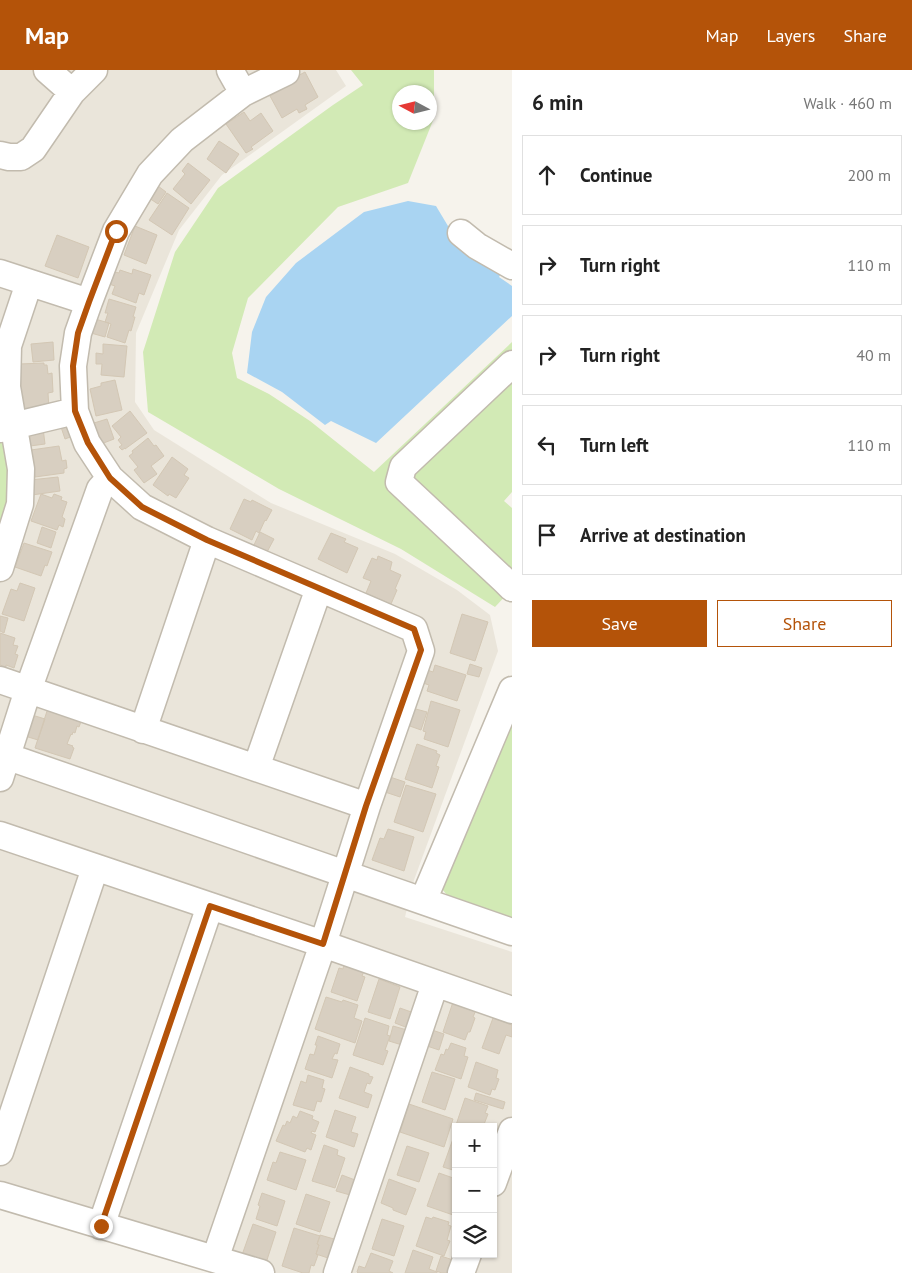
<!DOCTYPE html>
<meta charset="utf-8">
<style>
:root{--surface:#fff;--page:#f6f6f6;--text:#222;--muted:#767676;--line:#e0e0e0;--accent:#b45309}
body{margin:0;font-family:"PT Sans",sans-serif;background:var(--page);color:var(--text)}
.controls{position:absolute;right:15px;bottom:15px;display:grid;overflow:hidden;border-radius:0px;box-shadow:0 1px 4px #0004}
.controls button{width:45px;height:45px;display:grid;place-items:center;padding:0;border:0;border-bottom:1px solid var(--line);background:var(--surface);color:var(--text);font:25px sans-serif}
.compass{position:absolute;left:392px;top:15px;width:45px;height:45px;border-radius:50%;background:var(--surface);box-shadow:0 1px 4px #0004;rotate:277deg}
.stop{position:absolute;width:15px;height:15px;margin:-11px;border:4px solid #b45309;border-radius:50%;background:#fff}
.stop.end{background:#b45309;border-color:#fff;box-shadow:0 1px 5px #0008}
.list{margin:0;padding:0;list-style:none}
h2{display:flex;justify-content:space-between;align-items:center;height:65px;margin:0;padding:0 20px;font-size:21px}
h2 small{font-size:16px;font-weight:400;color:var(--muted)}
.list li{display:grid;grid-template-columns:32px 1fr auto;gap:15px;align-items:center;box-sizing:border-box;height:80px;margin:0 10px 10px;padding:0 10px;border:1px solid var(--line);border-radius:0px}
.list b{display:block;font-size:19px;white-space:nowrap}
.list em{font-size:16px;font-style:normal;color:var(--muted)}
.actions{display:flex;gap:10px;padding:15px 20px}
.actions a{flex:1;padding:11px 0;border:1px solid var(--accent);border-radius:0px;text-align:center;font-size:18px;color:var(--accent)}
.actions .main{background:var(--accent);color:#fff}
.icon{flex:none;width:28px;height:28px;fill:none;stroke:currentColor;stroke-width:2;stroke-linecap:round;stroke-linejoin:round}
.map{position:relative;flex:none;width:512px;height:1203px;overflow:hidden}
header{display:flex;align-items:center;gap:30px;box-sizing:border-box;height:70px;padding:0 25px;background:var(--accent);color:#fff}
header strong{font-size:24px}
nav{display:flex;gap:28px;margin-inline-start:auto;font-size:18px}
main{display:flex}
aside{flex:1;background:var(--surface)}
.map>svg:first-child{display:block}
</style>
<header>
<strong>Map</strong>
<nav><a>Map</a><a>Layers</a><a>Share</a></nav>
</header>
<main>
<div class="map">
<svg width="512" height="1203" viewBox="0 0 512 1203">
<rect width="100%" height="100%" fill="#f6f3ec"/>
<path fill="#eae5da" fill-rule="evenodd" d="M0 0H336L346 16 222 105 179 160 136 263 135 332 154 360 271 433 395 484 457 520 490 545 498 581 414 810 405 847 512 882V1203H223L0 1136ZM456 1057H493V1184H456Z"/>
<path fill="#d2eab5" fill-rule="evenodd" d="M351 0H434V48L408 113 338 137 248 228 232 283 237 308 269 324 310 351 374 402 512 272V422L504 431 512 438V519L495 537 401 479 279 419 148 342 143 282 175 182 218 118 333 35 363 15ZM400 22H430V52H400Z
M5 366 11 428 0 465V368Z
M512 633V848L447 825 437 813Z"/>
<path fill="#a9d4f2" d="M408 131 436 136 460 176 503 200 499 207 512 216V246L376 373 331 351 325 355 282 322 247 303 252 262 266 227 296 193 364 142Z"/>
<path fill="#d8cfc1" stroke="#d3c7b4" d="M305 2 318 27 305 35 307 39 299 43 297 39 282 48 270 26 294 12 292 9Z
M244 42 250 51 261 43 273 61 251 77 253 79 246 83 226 54Z
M219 71 239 84 226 103 207 89Z
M188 93 210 110 191 134 173 119 185 104 182 101Z
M158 116 166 122 158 134 149 128Z
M167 123 189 138 172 165 149 150Z
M135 156 157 165 146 194 124 185Z
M57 165 89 177 78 208 45 196Z
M133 199 151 205 144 225 139 223 136 233 112 224 115 216 109 214 112 204 114 205 115 202 119 203 120 200 132 204Z
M109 229 136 237 133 247H135L131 261 129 260 125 273 107 267 111 254 105 252 108 243H105Z
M95 249 109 253 105 267 91 263Z
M53 272 54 290 33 292 31 274Z
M103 274 127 276 124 307 101 305 102 294H96V283L103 284Z
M44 293V295H47L48 304 52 303 53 322 48 323 49 339 22 341 19 294Z
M115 310 122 340 96 346 90 319 101 316V313Z
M130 341 147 363 125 379V378L122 380 119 377 122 375 118 370 121 367 112 356Z
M107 349 114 369 101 374 94 353Z
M69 355 73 366 65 369 61 357Z
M43 358 45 374 30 376 28 361Z
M148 368 154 376 156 375 164 386 151 396 157 404 144 413 134 400 138 397 129 386 133 383 132 381Z
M59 376 62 391 66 390 67 398 64 399V403L35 407 31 380Z
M172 387 188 399 184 405 189 408 176 428 169 424 168 426 153 415Z
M58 407 60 421 32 425 30 410Z
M41 424 52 428 54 424 62 427 61 430 67 432 62 447 65 449 63 457 59 455 57 460 31 451Z
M244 429 251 432 252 430 272 440 266 451 265 450 259 463 256 461 252 470 230 459Z
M42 457 56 462 51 478 37 473Z
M260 462 274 469 267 482 254 475Z
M331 463 346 469 344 472 358 478 347 503 318 489Z
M24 473 52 482 47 496 45 495 41 506 15 497Z
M378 486 392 492 390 500 401 505 395 519 397 520 391 534 366 523 371 511 363 508 372 488 377 490Z
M20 513 35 518 24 551 2 544 11 519 17 521Z
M462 544 488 552 475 591 450 583Z
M0 546 8 548 4 563 0 561Z
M0 563 15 568 13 575 18 576 15 584 18 585 14 598 6 595V597L0 595Z
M470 594 482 598 479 607 467 604Z
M435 595 466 605 457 631 427 621 429 615 423 613 427 600 433 602Z
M431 631 460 640 448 677 424 669 426 662 423 661Z
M48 638 82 649 79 657 77 656 75 663 73 662 72 665 71 664 67 674 73 676 72 677 74 678 70 689 35 678Z
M412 638 427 642 421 660 407 655Z
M32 645 45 649 38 670 25 666Z
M417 674 437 681 436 683 440 685 436 696 439 697 432 718 405 709Z
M390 707 405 712 400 727 385 722Z
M406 715 436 724 423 762 394 752Z
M388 759 414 767 404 801 372 790 380 768 384 769Z
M344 894 364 901 362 906 365 907 357 931 331 922 339 898 343 899Z
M379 909 400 917 390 949 368 942Z
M326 927 342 932 343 930 358 935 354 948 362 951 355 973 315 959Z
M453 932 476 940 473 947 475 948 470 962H468L465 970 443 962Z
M400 938 414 943 408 958 395 953Z
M365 948 389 956 387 965 390 966 385 980 388 981 383 995 353 985Z
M493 948 512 955V967L506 965 499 984 482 978Z
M393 956 407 960 402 975 389 971Z
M429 959 444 964 439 980 424 975Z
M318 966 340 974 337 984 335 983 332 989 338 990 332 1008 305 999 310 984 314 985 317 975H315Z
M451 973 466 978 464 986 468 987 461 1009 435 1000 441 984 444 985 446 979 448 980Z
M476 992 498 1000 496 1008 499 1009 495 1020 492 1019 490 1025 468 1017Z
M350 997 369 1004V1006L373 1007 370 1014 367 1013 364 1022 372 1025 368 1038 339 1028Z
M432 1002 455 1009 445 1040 422 1032Z
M308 1005 324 1010 322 1018 325 1019 321 1032 317 1031 314 1041 293 1035 301 1011 306 1013Z
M476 1023 505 1032 503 1039 474 1030Z
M465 1028 488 1036 485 1043 488 1044 483 1057H456V1059L455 1058Z
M409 1034 453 1049 444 1077 400 1062Z
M335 1040 356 1047 351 1062 358 1064 354 1077 326 1067Z
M300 1041 313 1046 312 1049 319 1052 315 1062 312 1061 311 1063 316 1065 311 1080 307 1078 305 1082 276 1071 283 1055 285 1056 287 1051 290 1053 293 1046 297 1048Z
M454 1066H456V1101L443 1097Z
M324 1075 338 1080 337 1085 345 1088 335 1118 312 1111Z
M407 1076 429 1083 419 1112 397 1105Z
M280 1082 306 1090 296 1120 267 1110 273 1092 276 1093Z
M439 1103 456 1109V1146L427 1136Z
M342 1105 355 1110 350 1125 336 1121Z
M389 1109 416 1119 406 1145 393 1140V1138L381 1133Z
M262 1123 285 1131 277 1156 256 1149 260 1136 258 1135Z
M306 1124 330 1132 320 1162 296 1154Z
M426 1147 432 1149 433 1147 449 1152 448 1155 451 1156 447 1170 450 1171 444 1186 416 1176Z
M382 1149 404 1156 394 1186 372 1179Z
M253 1154 276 1162 266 1193 242 1185Z
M294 1158 320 1166 317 1174 319 1175 316 1184 318 1185 314 1196 311 1195 309 1203H303L282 1196Z
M320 1165 334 1169 328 1188 316 1184 319 1175 317 1174Z
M413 1180 433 1187 429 1199 437 1202V1203H405Z
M371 1183 393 1191 389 1201 393 1203H358L357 1202 359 1196 365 1198Z
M441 1186 453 1190 449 1203H442L436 1201Z"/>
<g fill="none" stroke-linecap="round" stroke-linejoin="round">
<g stroke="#c2bbae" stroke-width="29">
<path id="minor" d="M47 0 72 22
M230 0 243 23
M0 85 9 87H21L33 79 72 22 94 0
M461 163 477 176 512 196
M0 203 89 232
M512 294 403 397 399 412 506 512 512 518
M0 359 75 341
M0 498 20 434 21 399 7 317 8 276 29 213
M0 610 367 736
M143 660 207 470
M0 684 512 862
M256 698 319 518
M0 708 28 620 100 419 110 408
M0 765 323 874 512 940
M423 831 512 620
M0 1082 95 798
M493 1113 512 1061
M0 1125 261 1203
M101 1156 210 836
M215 1189 323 874 367 736 421 581 414 559 207 470 142 437 110 408 87 373 75 341 73 296 78 263 89 232 116 161 150 104 182 70 243 23 286 2
M337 1203 435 914
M461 1203 468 1184"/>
</g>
<use href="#minor" stroke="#fff" stroke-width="26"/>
</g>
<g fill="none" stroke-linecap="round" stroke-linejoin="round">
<path stroke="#b45309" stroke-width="6" d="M101 1156 210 836 323 874 366 736 421 580 414 559 207 470 142 437 110 408 88 373 75 341 73 296 78 263 89 232 116 161"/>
</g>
</svg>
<div class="controls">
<button>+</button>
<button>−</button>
<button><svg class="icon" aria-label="layers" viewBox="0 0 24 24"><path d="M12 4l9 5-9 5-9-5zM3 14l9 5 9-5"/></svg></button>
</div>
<svg class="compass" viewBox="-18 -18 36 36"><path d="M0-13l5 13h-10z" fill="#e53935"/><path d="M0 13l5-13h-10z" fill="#767676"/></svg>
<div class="stop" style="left:116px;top:161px"></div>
<div class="stop end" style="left:101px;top:1156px"></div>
</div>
<aside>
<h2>6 min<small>Walk · 460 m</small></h2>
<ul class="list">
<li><svg class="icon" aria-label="ahead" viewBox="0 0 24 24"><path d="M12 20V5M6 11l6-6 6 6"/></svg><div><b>Continue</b></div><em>200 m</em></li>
<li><svg class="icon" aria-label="right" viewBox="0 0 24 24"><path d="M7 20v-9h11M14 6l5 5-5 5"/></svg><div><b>Turn right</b></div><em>110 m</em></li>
<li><svg class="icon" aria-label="right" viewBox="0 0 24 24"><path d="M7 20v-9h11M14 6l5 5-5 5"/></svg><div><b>Turn right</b></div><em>40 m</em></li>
<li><svg class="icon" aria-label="left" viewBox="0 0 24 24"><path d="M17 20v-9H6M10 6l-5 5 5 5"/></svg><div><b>Turn left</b></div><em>110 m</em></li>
<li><svg class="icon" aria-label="arrive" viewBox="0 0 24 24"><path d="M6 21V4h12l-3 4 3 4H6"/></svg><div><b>Arrive at destination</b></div></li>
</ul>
<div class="actions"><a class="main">Save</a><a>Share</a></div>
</aside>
</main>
